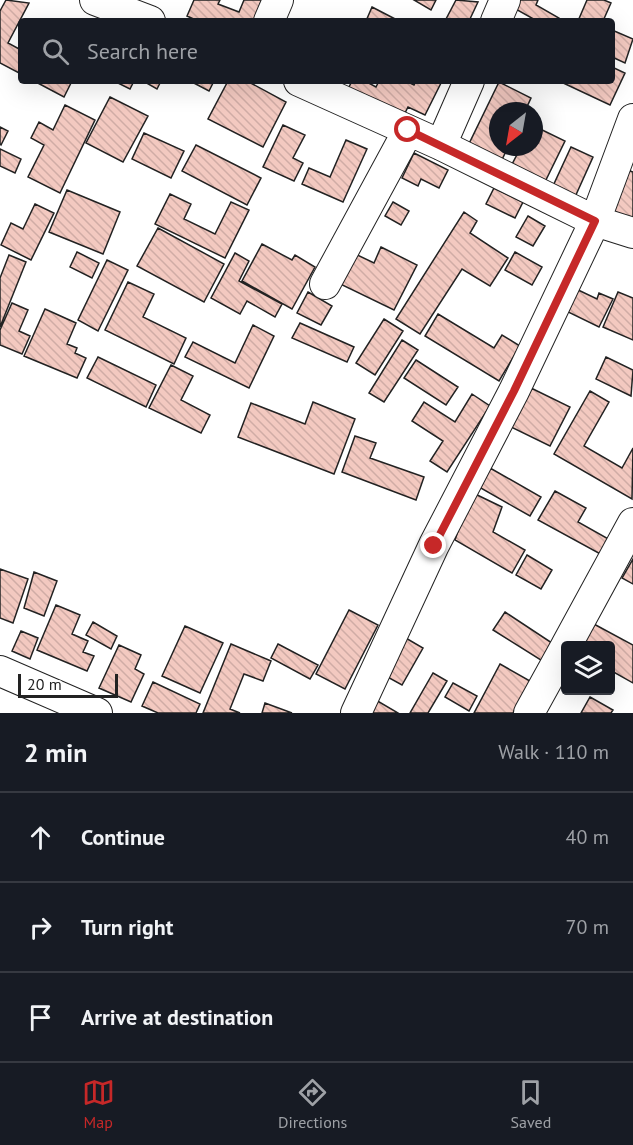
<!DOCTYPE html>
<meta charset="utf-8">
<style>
:root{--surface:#171b24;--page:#20242c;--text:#f1f3f6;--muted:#9ea1a6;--line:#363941;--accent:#c62828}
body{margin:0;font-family:"PT Sans",sans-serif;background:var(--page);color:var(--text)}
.controls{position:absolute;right:18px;bottom:18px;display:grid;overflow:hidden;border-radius:6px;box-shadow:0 6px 24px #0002}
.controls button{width:54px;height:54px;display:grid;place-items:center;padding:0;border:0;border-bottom:2px solid var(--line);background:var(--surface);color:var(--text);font:30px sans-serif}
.compass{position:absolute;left:489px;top:102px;width:54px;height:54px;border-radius:50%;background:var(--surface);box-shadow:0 6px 24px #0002;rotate:211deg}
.scale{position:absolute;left:18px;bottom:15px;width:100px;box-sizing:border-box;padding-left:6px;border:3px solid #222;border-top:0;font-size:16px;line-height:21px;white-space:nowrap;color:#222;-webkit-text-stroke:4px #fff;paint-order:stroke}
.stop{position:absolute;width:18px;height:18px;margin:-14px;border:4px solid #c62828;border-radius:50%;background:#fff}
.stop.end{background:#c62828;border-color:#fff;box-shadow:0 2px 6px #0008}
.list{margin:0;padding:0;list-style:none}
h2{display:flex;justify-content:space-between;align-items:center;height:78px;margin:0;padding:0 24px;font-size:26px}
h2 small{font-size:20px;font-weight:400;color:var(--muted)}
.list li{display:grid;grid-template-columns:39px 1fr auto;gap:18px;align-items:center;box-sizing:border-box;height:90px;padding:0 24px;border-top:2px solid var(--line)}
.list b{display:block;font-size:22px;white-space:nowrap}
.list em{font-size:20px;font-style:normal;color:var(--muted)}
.icon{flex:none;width:33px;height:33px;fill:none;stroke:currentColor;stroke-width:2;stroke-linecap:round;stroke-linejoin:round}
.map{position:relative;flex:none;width:633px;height:713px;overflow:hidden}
.search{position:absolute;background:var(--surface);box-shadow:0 6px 24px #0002;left:18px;right:18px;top:18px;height:66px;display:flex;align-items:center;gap:15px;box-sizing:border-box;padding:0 21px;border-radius:6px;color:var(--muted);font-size:22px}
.sheet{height:348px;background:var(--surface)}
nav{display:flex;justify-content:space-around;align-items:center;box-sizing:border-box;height:84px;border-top:2px solid var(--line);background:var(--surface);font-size:16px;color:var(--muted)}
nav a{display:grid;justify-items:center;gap:3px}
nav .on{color:var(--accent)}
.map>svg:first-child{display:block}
</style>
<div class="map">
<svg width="633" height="713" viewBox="0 0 633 713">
<defs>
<pattern id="building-back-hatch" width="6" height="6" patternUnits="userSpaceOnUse" patternTransform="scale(1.5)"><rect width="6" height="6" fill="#f3c9c0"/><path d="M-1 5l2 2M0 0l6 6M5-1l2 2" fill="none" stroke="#d0aca5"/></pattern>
</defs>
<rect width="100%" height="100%" fill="#fff"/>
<path fill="url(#building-back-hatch)" stroke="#222" stroke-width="1.5" d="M6 0 29 3 8 43 21 50V74L0 63V11Z
M194 0H220L218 4 239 12 244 0H270L261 21H198L187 16Z
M414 0H436L431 10Z
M456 0 478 2 469 21H445Z
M515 0H538L536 5 559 18 558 21H537L512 7Z
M587 0H604L611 3 603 21H578Z
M372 7 399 21H366Z
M612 30 633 39 625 63 612 57Z
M612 67 625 73 610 105 559 81H612Z
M34 81H72L64 97Z
M114 81H134L130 89Z
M143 81H161L157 89Z
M190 81H214L209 91Z
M228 81H247L286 102 263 147 208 119Z
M352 81H365L376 87 379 81H406L414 85 416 81H442L425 115 408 107 403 117 345 95Z
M499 82 531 98 525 111H498V147H508L498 168 465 152Z
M110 97 148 116 123 162 86 143Z
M65 105 95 120 60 193 28 177 44 145 31 138 39 122 53 130Z
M283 125 305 135 293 158 303 163 294 181 263 167Z
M534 126 565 141 542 188 508 172 521 147H534Z
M0 127 8 131 1 145 0 144Z
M144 133 184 151 171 178 132 159Z
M346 140 367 149 343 202 302 184 309 168 330 177Z
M196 145 261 178 247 205 182 171Z
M571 147 593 157 575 197 553 186Z
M0 149 21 159 15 173 0 166Z
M414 153 448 170 439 188 421 179 418 186 402 178Z
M625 169 633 172V221L606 208Z
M494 188 523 202 515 218 486 204Z
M67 190 120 212 103 254 49 232Z
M170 194 191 204 184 219 215 234 231 202 249 210 225 258 155 224Z
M393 202 409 211 401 225 385 216Z
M35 204 54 213 31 260 1 245 11 223 23 229Z
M464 212 477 221 470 233 508 258 490 286 462 269 420 334 396 319Z
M528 216 545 226 533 246 516 237Z
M158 228 224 264 204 302 137 266Z
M262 244 292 260 295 255 315 267 292 309 242 281Z
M381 247 417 265 394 310 334 281 349 251 374 263Z
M77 252 99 263 92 278 70 267Z
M515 252 542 267 532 285 505 270Z
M235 253 249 261 239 281 282 304 275 317 247 301 240 314 211 298Z
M9 255 26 262 0 327V278Z
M107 260 128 270 98 331 78 320Z
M128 282 154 294 143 317 186 338 174 364 105 330Z
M574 288 597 299 599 293 613 299 599 327 564 310Z
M308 292 332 306 321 325 297 313Z
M618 292 633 298V340L603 327Z
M12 303 28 310 19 331 30 336 22 354 0 345V330Z
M45 309 76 323 67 344 77 348 75 353 86 358 77 378 24 356Z
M438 314 494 348 502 335 520 346 499 381 425 336Z
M384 319 403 331 375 375 356 363Z
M300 323 354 347 347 362 292 338Z
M253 325 274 336 249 388 185 357 193 342 235 363Z
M402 340 418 350 384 402 369 393Z
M98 357 156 385 146 407 87 378Z
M606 357 633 370 631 396 596 379Z
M416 360 458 387 446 405 404 378Z
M171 365 193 376 181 400 210 415 201 433 149 408Z
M531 388 570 407 550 446 511 427Z
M590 391 609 402 584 446 622 468 633 448 632 499 554 454Z
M472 394 490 406 447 472 430 461 443 441 412 421 424 402 455 422Z
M313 402 355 419 334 474 238 437 251 403 305 424Z
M355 436 376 443 370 458 424 477 416 500 342 472Z
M490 468 541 497 530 516 479 487Z
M555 491 586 508 578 522 612 541 604 556 538 520Z
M471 492 502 507 493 532 525 550 512 573 455 540Z
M527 555 552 570 541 589 516 575Z
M633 559V584L622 578Z
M0 569 28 579 13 623 0 618Z
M34 572 57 581 44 616 24 608Z
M56 605 80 615 72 634 88 641 83 652 94 656 87 671 37 650Z
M349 610 378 625 345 689 316 674Z
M505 612 555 645 544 662 493 630Z
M93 622 117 636 111 649 86 635Z
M592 623 633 645V683L610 670V646H580Z
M185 626 223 643 200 693 162 676Z
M21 631 38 638 30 659 12 651Z
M404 637 423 648 402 685 382 674Z
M231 644 271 661 263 681 244 674 230 709 240 713H203Z
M278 644 318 665 310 679 271 658Z
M119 645 141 655 135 669 144 674 131 702 99 688Z
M500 664 530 681 513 713H474Z
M433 673 447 681 428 713H410Z
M153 682 200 704 196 713H158L142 706Z
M453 683 477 696 469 711 445 697Z
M369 696 398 713H359Z
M590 697 613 710 611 713H581Z
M265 703 292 713H262Z"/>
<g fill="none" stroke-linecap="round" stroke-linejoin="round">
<g stroke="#222" stroke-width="32">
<path id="minor" d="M95 0 150 21
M269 21 278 0
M496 21 505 0
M299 81 441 145 595 221 633 233
M441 145 469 81
M325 284 408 131
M566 646 633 523
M0 671 97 713
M356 713 434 545 514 391 595 221 633 119
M529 713 566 646"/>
</g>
<use href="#minor" stroke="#fff" stroke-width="30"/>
</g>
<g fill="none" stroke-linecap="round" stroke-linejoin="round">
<path stroke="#c62828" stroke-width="8" d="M408 130 595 221 514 391 434 546"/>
</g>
</svg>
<div class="controls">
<button><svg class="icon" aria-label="layers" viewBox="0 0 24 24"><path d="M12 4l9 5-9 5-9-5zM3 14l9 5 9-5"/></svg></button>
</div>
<svg class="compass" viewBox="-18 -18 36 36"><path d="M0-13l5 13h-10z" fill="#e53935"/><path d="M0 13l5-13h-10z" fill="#9ea1a6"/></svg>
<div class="scale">20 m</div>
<div class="stop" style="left:408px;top:130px"></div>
<div class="stop end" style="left:434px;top:546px"></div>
<div class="search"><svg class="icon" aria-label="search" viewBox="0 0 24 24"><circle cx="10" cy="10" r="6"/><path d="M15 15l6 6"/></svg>Search here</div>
</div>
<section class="sheet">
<h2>2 min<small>Walk · 110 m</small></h2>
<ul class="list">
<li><svg class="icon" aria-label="ahead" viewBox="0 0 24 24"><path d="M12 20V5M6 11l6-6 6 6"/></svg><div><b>Continue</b></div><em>40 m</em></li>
<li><svg class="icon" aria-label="right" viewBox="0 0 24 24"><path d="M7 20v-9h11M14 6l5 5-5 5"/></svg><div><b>Turn right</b></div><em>70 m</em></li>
<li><svg class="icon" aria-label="arrive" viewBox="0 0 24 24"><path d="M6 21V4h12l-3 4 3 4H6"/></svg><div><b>Arrive at destination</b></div></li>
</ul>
</section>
<nav>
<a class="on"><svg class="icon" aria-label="map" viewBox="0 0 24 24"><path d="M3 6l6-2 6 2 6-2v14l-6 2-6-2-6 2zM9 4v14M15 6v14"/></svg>Map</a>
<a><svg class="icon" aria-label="directions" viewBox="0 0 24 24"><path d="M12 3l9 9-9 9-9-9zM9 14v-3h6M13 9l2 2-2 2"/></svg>Directions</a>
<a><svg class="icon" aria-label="saved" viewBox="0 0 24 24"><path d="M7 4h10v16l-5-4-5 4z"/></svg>Saved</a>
</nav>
